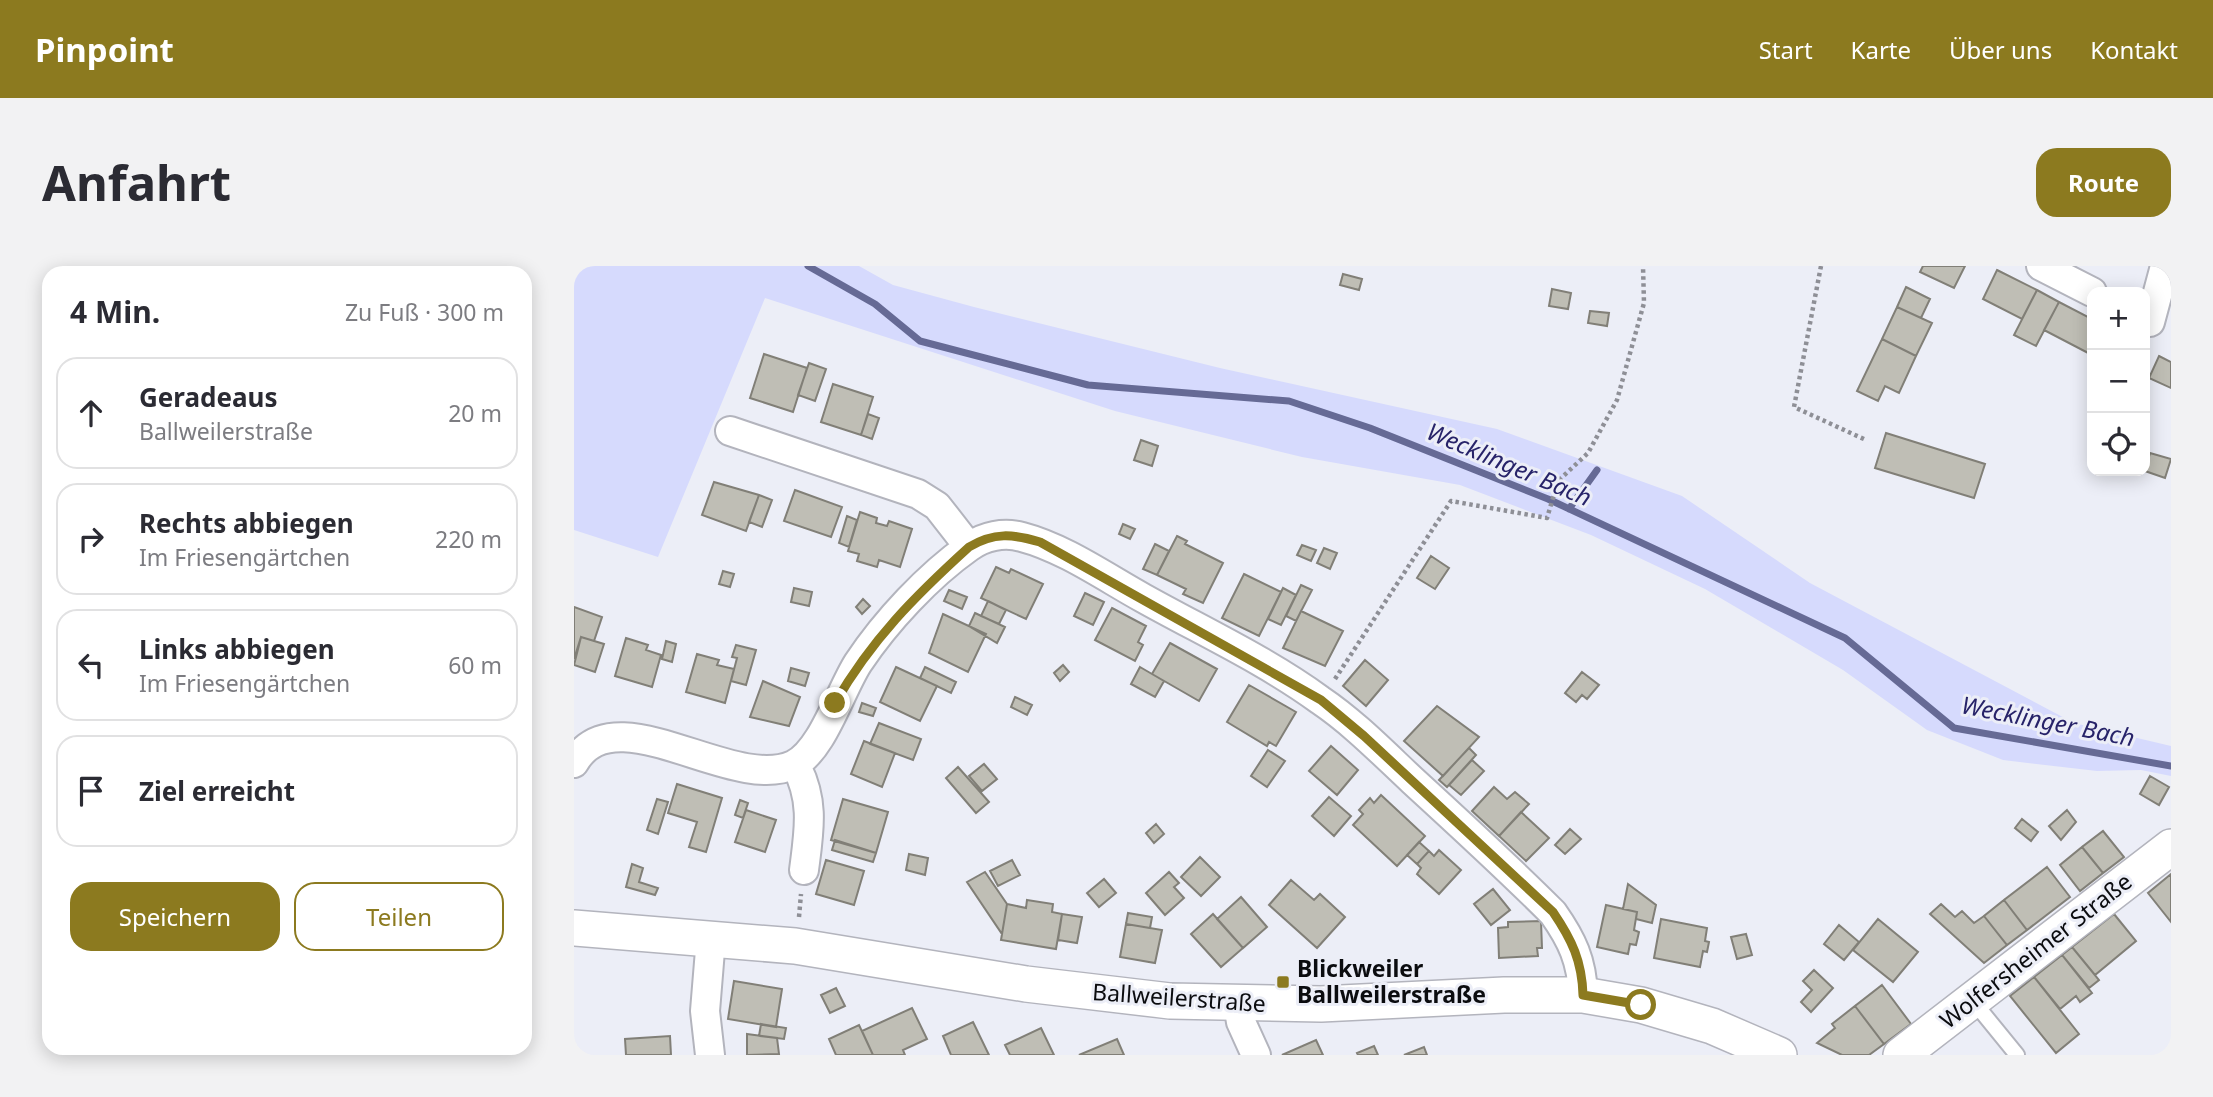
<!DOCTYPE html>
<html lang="de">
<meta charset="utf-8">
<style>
:root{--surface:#fff;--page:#f2f2f3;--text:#2b2b33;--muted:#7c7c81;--line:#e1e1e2;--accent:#8c7a1f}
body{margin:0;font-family:"Noto Sans",sans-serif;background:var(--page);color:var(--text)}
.controls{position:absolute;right:21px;top:21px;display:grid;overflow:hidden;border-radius:14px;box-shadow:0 4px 18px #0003}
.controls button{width:63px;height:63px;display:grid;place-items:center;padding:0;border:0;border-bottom:2px solid var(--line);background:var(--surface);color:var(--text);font:35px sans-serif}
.stop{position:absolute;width:21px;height:21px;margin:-16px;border:5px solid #8c7a1f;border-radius:50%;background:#fff}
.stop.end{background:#8c7a1f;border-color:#fff;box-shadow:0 2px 7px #0008}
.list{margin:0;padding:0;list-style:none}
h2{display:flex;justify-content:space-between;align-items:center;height:91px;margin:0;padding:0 28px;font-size:30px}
h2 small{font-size:23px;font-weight:400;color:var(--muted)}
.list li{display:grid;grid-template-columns:46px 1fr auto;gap:21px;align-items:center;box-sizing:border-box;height:112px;margin:0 14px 14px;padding:0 14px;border:2px solid var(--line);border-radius:21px}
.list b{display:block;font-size:26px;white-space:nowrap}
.list p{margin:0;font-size:23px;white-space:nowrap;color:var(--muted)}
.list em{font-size:23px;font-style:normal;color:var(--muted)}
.actions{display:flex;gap:14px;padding:21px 28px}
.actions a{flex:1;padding:16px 0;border:2px solid var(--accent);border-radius:21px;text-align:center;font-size:24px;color:var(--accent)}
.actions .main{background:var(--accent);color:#fff}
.icon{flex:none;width:38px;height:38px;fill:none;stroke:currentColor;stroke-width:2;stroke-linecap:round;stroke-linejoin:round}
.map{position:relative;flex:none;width:1597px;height:789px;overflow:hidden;border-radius:21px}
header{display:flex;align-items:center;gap:42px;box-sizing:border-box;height:98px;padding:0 35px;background:var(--accent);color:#fff}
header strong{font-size:33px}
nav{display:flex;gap:38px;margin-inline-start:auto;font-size:24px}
.intro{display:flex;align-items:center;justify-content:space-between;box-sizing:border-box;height:168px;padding:0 42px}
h1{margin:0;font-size:49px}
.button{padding:18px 32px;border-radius:21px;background:var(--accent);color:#fff;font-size:24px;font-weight:700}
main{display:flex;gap:42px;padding:0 42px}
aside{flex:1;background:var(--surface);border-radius:21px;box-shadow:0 4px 18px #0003}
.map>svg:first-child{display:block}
</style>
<header>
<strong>Pinpoint</strong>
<nav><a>Start</a><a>Karte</a><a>Über uns</a><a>Kontakt</a></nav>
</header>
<div class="intro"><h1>Anfahrt</h1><a class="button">Route</a></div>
<main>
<aside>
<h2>4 Min.<small>Zu Fuß · 300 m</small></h2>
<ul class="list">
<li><svg class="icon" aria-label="ahead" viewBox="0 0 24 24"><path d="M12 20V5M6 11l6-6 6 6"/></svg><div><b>Geradeaus</b><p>Ballweilerstraße</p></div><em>20 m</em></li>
<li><svg class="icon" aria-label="right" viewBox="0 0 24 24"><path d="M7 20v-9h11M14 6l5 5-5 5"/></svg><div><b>Rechts abbiegen</b><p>Im Friesengärtchen</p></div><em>220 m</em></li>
<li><svg class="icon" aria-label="left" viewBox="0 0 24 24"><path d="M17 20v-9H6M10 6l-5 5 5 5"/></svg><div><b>Links abbiegen</b><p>Im Friesengärtchen</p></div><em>60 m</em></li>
<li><svg class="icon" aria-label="arrive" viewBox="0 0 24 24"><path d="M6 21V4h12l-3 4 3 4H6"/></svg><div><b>Ziel erreicht</b></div></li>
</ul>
<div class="actions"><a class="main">Speichern</a><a>Teilen</a></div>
</aside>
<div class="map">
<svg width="1597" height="789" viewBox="0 0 1597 789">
<rect width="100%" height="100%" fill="#eceef7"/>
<path fill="#d6dafd" d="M0 0H285L319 19 400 41 646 102 923 163 1108 230 1236 317 1500 457 1597 480V510L1567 504 1523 505 1429 494 1353 464 1269 404 1131 323 1017 269 886 219 728 191 541 145 191 32 84 291 0 264Z"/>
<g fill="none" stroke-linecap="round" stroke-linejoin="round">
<path stroke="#666a95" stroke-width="7" d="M234 0 301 38 346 75 514 119 715 135 796 162 974 233 1271 372 1380 462 1597 500
M995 243 1023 204"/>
</g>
<path fill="#bfbeb5" stroke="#817f77" stroke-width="2" d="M1349 0H1391L1380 22 1346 6Z
M1423 4 1463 24 1448 53 1409 33Z
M769 8 788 13 785 24 766 19Z
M1332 21 1356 33 1347 52 1323 41Z
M978 23 997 27 994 43 975 40Z
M1463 24 1485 36 1462 80 1440 69Z
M1485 36 1518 53V89L1470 64Z
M1323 41 1358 57 1342 90 1308 73Z
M1016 45 1035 47 1033 60 1014 57Z
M1308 73 1342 90 1325 127 1311 120 1304 135 1283 125Z
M190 88 233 102 219 146 176 132Z
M1585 90 1597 96V122L1575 112Z
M235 97 252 103 241 135 224 129Z
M259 118 299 131 287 169 247 156Z
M294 148 305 152 298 173 287 169Z
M1312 167 1411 198 1400 232 1301 202Z
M567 174 584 180 578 200 560 194Z
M1576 187 1597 193 1591 212 1571 205Z
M140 216 185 229 172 265 128 249Z
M221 224 268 241 257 271 210 255Z
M185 229 198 234 188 261 175 256Z
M286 246 303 252 302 257 313 260 315 255 338 263 326 301 305 294 303 301 283 295 285 288 274 285Z
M273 250 283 254 275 281 265 277Z
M549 258 561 263 556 273 545 268Z
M603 270 613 275 611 278 649 297 629 337 609 328 612 323 583 309Z
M581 278 595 285 583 309 569 303Z
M728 279 742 284 737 295 723 289Z
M750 282 763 287 756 303 743 297Z
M857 290 875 302 861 323 843 312Z
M422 301 435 307 437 303 469 318 452 353 407 332Z
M149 305 160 308 156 321 145 318Z
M670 308 707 326 685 370 648 352Z
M727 319 738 324 722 355 712 350Z
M220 322 238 326 235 340 217 336Z
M709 322 722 329 707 359 694 353Z
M375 324 393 331 388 343 370 335Z
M511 327 530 336 519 359 500 350Z
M289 333 296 340 288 348 282 341Z
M414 335 432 344 425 358 407 350Z
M0 341 28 351 20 375 7 371 0 393Z
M538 342 572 360 564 376 569 379 561 395 521 374Z
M727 345 769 365 751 400 709 382Z
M401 347 431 361 423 377 395 360Z
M369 348 412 368 394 406 355 387Z
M7 371 30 378 21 406 0 399Z
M52 372 74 379 72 384 87 389 78 421 41 410Z
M92 375 102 378 98 396 88 393Z
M596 377 643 403 625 435 578 408Z
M162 379 182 384 172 419 157 415 163 392 158 391Z
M123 388 145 394 143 399 160 403 151 437 112 426Z
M791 394 814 414 792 440 769 420Z
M489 399 495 406 486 415 480 407Z
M322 401 363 420 346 455 306 436Z
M351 401 382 416 377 427 346 412Z
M566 401 590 415 581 431 557 418Z
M217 402 235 407 231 420 214 415Z
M1008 406 1025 419 1013 433 1008 429 1002 436 991 427Z
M189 415 226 431 215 460 176 451Z
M675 419 722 446 702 480 695 476 693 480 653 456Z
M441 431 458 439 453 449 437 441Z
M288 437 302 442 299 450 285 446Z
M863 440 905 471 869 510 830 475Z
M305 457 347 473 339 494 296 478Z
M290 475 321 487 308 521 277 508Z
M757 480 784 504 763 529 735 505Z
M895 482 902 489 873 521 865 514Z
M694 484 711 495 693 521 677 510Z
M898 494 910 505 887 529 875 519Z
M410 498 423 513 408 525 395 510Z
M384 501 415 536 402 547 372 512Z
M1576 510 1595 521 1585 539 1566 528Z
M103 518 148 532 132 586 115 581 123 556 94 547Z
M920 521 933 533 941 526 955 538 925 570 898 545Z
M807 529 851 570 823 600 779 559 789 548 785 544 796 532 800 537Z
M755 531 777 550 760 570 738 550Z
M83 533 94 536 84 568 73 564Z
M269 533 314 546 302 587 257 574Z
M166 534 174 537 169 552 161 549Z
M172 544 202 554 191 586 161 576Z
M1493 544 1502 556 1487 574 1475 560Z
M947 546 975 572 952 595 925 570Z
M1448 553 1464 566 1457 575 1441 562Z
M582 558 590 568 580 577 572 567Z
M996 563 1007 573 991 588 981 579Z
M1529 565 1550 591 1529 607 1508 581Z
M261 574 302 587 299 596 258 584Z
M845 576 855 585 843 598 833 589Z
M1508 581 1529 607 1506 625 1486 599Z
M865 584 887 604 865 628 843 608 847 602 843 598 855 585 860 590Z
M335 588 354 592 351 609 332 604Z
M626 591 646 611 627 630 607 611Z
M252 594 290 605 280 639 242 628Z
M438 594 446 609 424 620 416 605Z
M58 598 69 602 65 616 84 622 81 629 52 621Z
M1473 601 1496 631 1453 664 1430 634Z
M411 606 433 638 428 668 393 616Z
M595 606 605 617 600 621 610 632 591 649 572 627Z
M1597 608V656L1574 627Z
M530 613 542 627 525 641 513 627Z
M717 614 740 634 746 628 771 651 743 682 695 639Z
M1054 618 1082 639 1078 657 1062 653 1063 646 1049 643Z
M919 623 936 644 917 659 900 638Z
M667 631 693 661 669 682 643 653Z
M453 634 479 638 478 646 488 648 482 683 427 674 433 638 452 642Z
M1430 634 1453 664 1433 679 1410 650Z
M1367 638 1381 651 1388 645 1400 657 1410 650 1433 679 1410 697 1356 648Z
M1032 639 1063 646 1060 664 1065 666 1062 679 1056 678 1054 688 1023 681Z
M554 647 578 651 576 662 552 658Z
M488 648 508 651 503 677 484 674Z
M639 648 669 682 647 701 617 668Z
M1540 648 1562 675 1521 709 1498 681Z
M1087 653 1133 662 1131 675 1135 676 1133 686 1129 685 1126 701 1080 692Z
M1304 653 1344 686 1319 716 1279 684Z
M967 655 968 682H963L964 690 925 692 924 662 934 661V656Z
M552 658 588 664 581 697 546 691Z
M1265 659 1285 676 1270 694 1250 678Z
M1172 668 1178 689 1163 693 1157 671Z
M1498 681 1525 714 1515 722 1488 689Z
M1488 689 1518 727 1506 736 1502 730 1486 743 1460 711Z
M1240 704 1259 722 1237 746 1227 736 1238 724 1229 715Z
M1460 711 1505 768 1482 787 1436 730Z
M160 715 208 723 202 761 154 753Z
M1308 719 1337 758 1310 778 1281 740Z
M262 722 271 740 256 747 247 729Z
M1281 740 1310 778 1295 789H1268L1243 777 1261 762 1258 758Z
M338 742 353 773 329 784 331 789H299L288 765Z
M399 756 415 789H377L369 770Z
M187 758 212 762 210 773 185 770Z
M285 759 299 789H262L255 773Z
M467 762 480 789H436L431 779Z
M173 768 203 772 205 788 173 789Z
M96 770 97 789H52L51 773Z
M543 773 550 789H505Z
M742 774 749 789H708Z
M800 780 804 789H784L783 787Z
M850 781 853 789H830Z"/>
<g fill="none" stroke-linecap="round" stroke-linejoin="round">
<g stroke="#b3b4bd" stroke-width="18">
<path id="service" d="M1399 735 1443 789"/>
</g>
<g stroke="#b3b4bd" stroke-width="32">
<path id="minor" d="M1467 0 1518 26
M1576 56 1591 0
M156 165 344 228 363 240 395 281
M0 497C40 426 157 527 219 499 248 486 266 425 284 397 312 355 354 310 395 281 410 270 430 266 448 271 490 282 531 311 569 332 628 365 691 394 746 434 780 457 809 487 839 515 886 558 933 601 979 647 998 674 1008 695 1009 729
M221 498C241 534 235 565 230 604
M664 738 667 756 682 789
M136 789 131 745 137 672"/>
</g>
<g stroke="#b3b4bd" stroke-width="38">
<path id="tertiary" d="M0 662 221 680 452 718 596 735 747 738 930 729H1009L1067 739 1138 760 1205 789
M1327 789 1597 581"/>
</g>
<path stroke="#8e8f96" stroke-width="4.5" stroke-dasharray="3.5 3.5" stroke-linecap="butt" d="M1247 0 1220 141 1292 174
M761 413 877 235 973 252 984 215 1014 187 1043 134 1070 37 1069 0
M225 651 227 628"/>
<use href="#service" stroke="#fff" stroke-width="14"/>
<use href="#minor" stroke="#fff" stroke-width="28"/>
<use href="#tertiary" stroke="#fff" stroke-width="35"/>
</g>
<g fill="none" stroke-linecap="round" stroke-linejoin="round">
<path stroke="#8c7a1f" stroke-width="9" d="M261 437C298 373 341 330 395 281 420 266 439 268 466 276L747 434 790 470 979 646C998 674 1008 695 1009 729L1067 739"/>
</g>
<rect fill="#8c7a1f" stroke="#eceef7" stroke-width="2.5" x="702" y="709" width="14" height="14" rx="3.5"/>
<g text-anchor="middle" stroke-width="6" stroke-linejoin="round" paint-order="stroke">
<g font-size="23" fill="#0b0c0f" stroke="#eceef7">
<text transform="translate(1462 685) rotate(-38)" y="8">Wolfersheimer Straße</text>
<text transform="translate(605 732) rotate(4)" y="8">Ballweilerstraße</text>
</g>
<g font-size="23" font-weight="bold" fill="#0b0c0f" stroke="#eceef7" text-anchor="start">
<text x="723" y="711">Blickweiler<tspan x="723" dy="26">Ballweilerstraße</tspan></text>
</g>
<g font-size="24" font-style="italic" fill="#272369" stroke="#eceef7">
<text transform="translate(935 199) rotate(23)" y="8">Wecklinger Bach</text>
<text transform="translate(1474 456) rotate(11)" y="8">Wecklinger Bach</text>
</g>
</g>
</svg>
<div class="controls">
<button>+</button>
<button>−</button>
<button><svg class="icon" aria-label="locate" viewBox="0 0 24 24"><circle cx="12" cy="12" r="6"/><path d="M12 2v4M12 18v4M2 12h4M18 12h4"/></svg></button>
</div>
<div class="stop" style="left:1067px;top:739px"></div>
<div class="stop end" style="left:261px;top:437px"></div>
</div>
</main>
